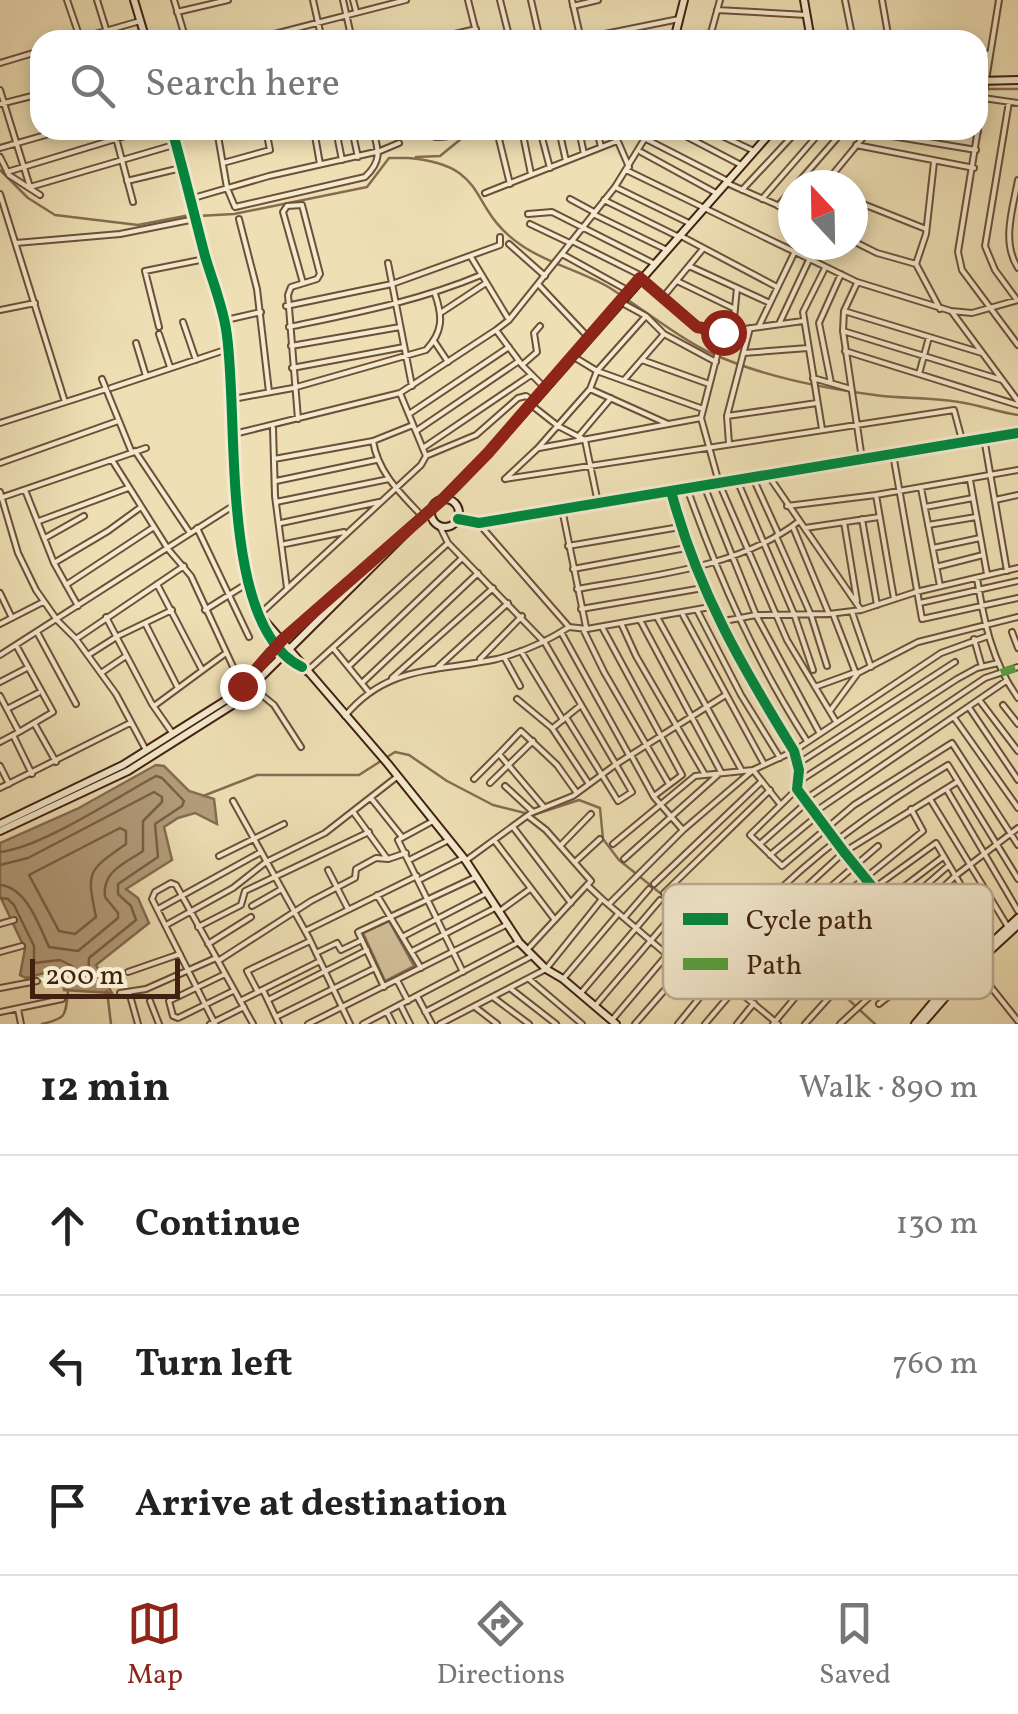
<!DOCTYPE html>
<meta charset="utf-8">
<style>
:root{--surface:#fff;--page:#f2f2f2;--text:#222;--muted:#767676;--line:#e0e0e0;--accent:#8f2418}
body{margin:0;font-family:Vollkorn,serif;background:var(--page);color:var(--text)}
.compass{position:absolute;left:778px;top:170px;width:90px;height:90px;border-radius:50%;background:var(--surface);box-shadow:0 5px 15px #0003;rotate:338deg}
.scale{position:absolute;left:30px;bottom:25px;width:150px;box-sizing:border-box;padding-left:10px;border:5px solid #412010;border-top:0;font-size:28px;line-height:35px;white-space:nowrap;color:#412010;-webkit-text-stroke:8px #f4eace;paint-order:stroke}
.stop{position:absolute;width:30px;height:30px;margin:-22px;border:8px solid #8f2418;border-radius:50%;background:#fff}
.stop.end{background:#8f2418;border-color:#fff;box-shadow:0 2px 10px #0008}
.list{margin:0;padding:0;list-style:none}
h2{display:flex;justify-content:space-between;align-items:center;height:130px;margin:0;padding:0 40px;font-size:42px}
h2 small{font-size:32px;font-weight:400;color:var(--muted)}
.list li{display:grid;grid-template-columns:65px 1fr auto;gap:30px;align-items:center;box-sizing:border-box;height:140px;padding:0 40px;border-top:2px solid var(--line)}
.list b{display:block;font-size:38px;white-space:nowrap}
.list em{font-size:32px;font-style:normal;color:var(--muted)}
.icon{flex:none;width:55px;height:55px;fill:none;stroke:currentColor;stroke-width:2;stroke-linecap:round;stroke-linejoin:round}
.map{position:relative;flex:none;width:1018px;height:1024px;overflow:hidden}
.search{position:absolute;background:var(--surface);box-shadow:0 5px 15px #0003;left:30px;right:30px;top:30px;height:110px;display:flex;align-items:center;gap:25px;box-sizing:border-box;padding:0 35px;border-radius:30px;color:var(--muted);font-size:38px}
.sheet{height:550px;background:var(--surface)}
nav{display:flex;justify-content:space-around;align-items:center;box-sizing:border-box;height:140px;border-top:2px solid var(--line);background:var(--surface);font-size:28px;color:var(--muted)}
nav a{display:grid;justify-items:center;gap:5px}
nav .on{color:var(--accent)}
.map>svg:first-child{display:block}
</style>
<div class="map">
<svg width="1018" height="1024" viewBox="0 0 1018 1024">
<rect width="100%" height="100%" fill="#eedfb4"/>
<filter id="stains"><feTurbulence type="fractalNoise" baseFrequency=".002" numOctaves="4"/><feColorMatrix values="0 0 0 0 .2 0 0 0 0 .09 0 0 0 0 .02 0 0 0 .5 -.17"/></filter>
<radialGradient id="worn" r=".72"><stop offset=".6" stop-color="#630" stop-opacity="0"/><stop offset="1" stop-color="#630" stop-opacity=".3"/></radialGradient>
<path fill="#d1bf98" stroke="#897054" stroke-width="2.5" d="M389 921 414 966 385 981 363 933Z"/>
<path fill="#b39e7c" stroke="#856c51" stroke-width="2.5" d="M156 765 164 766 189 791 214 799 217 824 195 813 178 818 164 827 172 860 126 889 138 898 149 923 96 965 112 993 64 990V972L59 969 26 978 20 975 25 949 0 896V843L77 809Z"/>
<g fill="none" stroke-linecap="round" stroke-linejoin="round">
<path stroke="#7a5f46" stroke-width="2.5" d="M120 828 126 831V844C88 871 86 870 96 917L75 934 59 931 29 875Z
M0 852C41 848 117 797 156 776L162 778 184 801 182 806 155 824 158 857 118 884V894L131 906 136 920 89 958 88 981 76 980 72 966 60 960 34 963V946L14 905 8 899 0 898
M0 865 28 858 154 792 162 797V802L143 821V851C124 864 102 871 105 897L118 913V918L78 951 49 947C39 925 26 887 0 885"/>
<path stroke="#856c51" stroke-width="2.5" d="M978 89H1018
M416 157 440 156 472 130
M408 158C492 165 466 208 521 245 548 264 582 271 610 288 640 307 683 341 713 354 762 376 821 388 875 395 903 399 931 397 959 402 979 405 998 412 1018 415
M0 170 28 198 55 215 138 225 190 215
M198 216 234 214 367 187 389 158H408
M203 796 257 775H359L395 752 409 755 447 781 493 805 533 815 579 800 600 808 603 839 619 860 690 917 710 938 736 953 765 936 810 964 875 1024
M107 991 111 1024
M42 1024C68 1018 65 1015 68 991"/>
<g stroke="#6c5039" stroke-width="8">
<path id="street" d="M67 0 80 38
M97 0 106 29
M174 0 186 40
M313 0 322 40
M343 0 352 40
M353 0 356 11
M468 0 478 40
M500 0 510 40
M531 0 540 40
M572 0 581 40
M845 0 853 40
M882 0 889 40
M999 0 958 252 962 270 1018 345
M573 6 598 0
M717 10 807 15
M177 12 228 0
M710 36 776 40
M580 39 679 19
M74 40 140 21
M251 40 406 0
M429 40 476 29
M709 40 720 0
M978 53 990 54
M0 63 40 51
M0 90 30 187 177 144
M983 98 1018 103
M1009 102 985 246 995 270 1017 300
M0 104 40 94
M114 130 133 202
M217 130 227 188 235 207 365 177C382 161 379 151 373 130
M314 130 320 164
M336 130 342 160
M352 130 358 157
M430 130 435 137C445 137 451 137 458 130
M522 130 531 174
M540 130 550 168
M559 130 566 161
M579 130 584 154
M597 130 601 147
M613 130 629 167
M674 130 741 165
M709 130 754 151
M963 130 978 132
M868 132 976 150
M498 135 510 184
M218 136 244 130
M646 139 726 180
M856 145 974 168
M0 148 63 130
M641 152 716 193
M0 157 9 175 40 195
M934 162 926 234 916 264 940 309
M223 163 270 150 266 130
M626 170 857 282 951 311 972 313 1018 300
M7 172 145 130
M1018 180C1013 208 1001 242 1018 268
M127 181 181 168
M729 184 793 212
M796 185 844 130
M824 185 866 134
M615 187 689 223
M742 190 798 130
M485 193 617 141
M0 194 65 402
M190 199 269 176 380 151 399 143
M570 199 594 212
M762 199 822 130
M604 200 677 236
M853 200 926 229
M778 206 793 188
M528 214 552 212 653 263
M593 214 665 249
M239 219 257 289 269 392
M530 224 570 243
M679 235 777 287
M572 241 642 276
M853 241 877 253 916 264
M16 243 120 234 195 219
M509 244 545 276
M562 254 629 291
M471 257 509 320
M388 263 412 386
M689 266 770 303
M640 278 697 327 723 332 803 321
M677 281 735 309
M857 283 844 311 843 331 862 459
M538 284 588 337
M664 296 702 250
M624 304 646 316 664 334 716 362
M286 306 392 284 500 245V237
M0 310 35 303
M844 311 982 353
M442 312 486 283
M952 312 1018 401
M226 320 261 312
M183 322 196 360
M779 324 809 260
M759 326 798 245
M159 327 145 271 205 259
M289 327C355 313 419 301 481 275
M733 328 737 288
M496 330 522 365 544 387
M843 331 1002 380
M723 332 701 418 719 483 787 640 835 720
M159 334 170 367
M434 341 448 362
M136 343 146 376
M291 346 400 327
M845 351 1018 405
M744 353 808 348
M574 357 597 371 703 409
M642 360 709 384
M522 365 537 352 534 333 540 326
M292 368 404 347
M919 374 929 337
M813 378 851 389
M102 379 132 453
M624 380 664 334
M831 383 819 323 841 274
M111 388 228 349
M590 389 668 424
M233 399 293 388 426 350C443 332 443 317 435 294
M530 404 558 426 585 440 598 503
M409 414 509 347
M727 416 817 403
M298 419 288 295 291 287 317 279 320 274 302 205 287 206 283 212 303 283
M0 423 106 389
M273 428 275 496 287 588
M822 429 803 312 825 268
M416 431 519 361
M234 434 400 393 496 330 509 320 615 187 650 130
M578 437 611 398
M984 438 1007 571
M373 441C378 472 399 492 421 515
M729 444 727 416 750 328
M423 448 531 375
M539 448 701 418
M135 451 190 533
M893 454 922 619 1018 598
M428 455 476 435 518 398 526 396 533 401
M274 459 373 441 413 425
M112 460 168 549 191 576 241 684
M0 463 118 421
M768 475 861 610
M753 478 778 533
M505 479 954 410 962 440
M505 479 538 448 590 389 597 371 646 316
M737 480 794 614 813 670
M970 480 987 574
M276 481 376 460
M687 488C719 578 755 660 807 741
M705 488 756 615 819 732
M921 488 940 586
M25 490 54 563 78 606
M671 491C697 589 741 665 794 751L799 770 797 789 951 983
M0 492 18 553 36 590 57 620 76 639 116 694 146 750
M876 495 894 599
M0 498 146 448
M995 500 1018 495
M276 502 389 479
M787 506 876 495 1018 470
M925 507 973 498
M562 509 586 627
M862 519 877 605
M39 521 128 488
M844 522 857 601
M281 523 379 502
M480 525 569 627
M928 525 976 517
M440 527 448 543 545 643 632 792 618 801 566 717
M793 527 829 614
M197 528 249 637
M805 528 879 517
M776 536 811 615 827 666
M45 538 84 516
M285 544 344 532
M568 546 680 527
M933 548 980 538
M54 563 108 531 141 507
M936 567 983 555
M573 569 686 548
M977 578C984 622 992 662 1018 698
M157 584 202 670
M66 585 154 527
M577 589C649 576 738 568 798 522
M0 593 12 618
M920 603 1018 581
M581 609 703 588
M205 610 248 583
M697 610 741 695 780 758
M852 612 871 667
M260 614 421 465 426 456 400 393
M833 614 855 671
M683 615 764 764
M106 617 152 704 173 734
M657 617 742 771
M719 622 756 615 829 614 861 610 916 592 1018 568
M145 623 178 688
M621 623 636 656 704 773
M0 624 43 602
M602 627 682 775 654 796
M584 631 604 672 669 784
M37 632 76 704
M561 632 629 755
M1012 632 1018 648
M76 639 184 566
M974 639 982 667
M16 645 53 712 19 732
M333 648 368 691
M521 651 563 720
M0 655 236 504
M88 655 118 636 172 610
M504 657 520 686
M480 659 522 616
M349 666 461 559
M438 667 508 603
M306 672 447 544
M101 673 126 656
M392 678 493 588
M0 682 27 668
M363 682 478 573
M252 687 274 705 301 747
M815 687 856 672
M0 696 19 732 0 742
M517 699 552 728 589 784
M980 701 1018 751
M1003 705 1018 724
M154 706 226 653
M7 709 38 693
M970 709 1018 780
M830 711 858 673 918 642 1018 617
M345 716C388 664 438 672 497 659 523 652 546 642 569 627L587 629 710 607
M955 719 1018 808
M34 723 56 762
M554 727 581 705
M13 735 32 774
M631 755 654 797 682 829
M799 763 955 662
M0 766 9 784
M753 770 780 804
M474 779 499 754
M798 782 957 679 977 668 998 663
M490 783 533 741
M505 786 533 812
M0 788 130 723
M797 789 750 835 782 866 854 805 952 743 1018 845
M947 790 1018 911
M371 798 402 837
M930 799 1008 927
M804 800 985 678 1018 667
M233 801 309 938 350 1024
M543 806 499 754 521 731 557 765 577 793
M816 811 1006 681
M354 813 386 857
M528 816 546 830 591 881 587 885 602 899 707 989
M433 821 398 840 463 972
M513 827 571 903
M494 840 555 920
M613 844 695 776 753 770
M760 844 805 804
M560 846 591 814
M770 855 817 816
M219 856 284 824
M468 859 531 813 573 796 615 765 724 696
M624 859 721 772 640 620
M409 860 449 840
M575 862 600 839
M328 870 348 909
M419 880 463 858
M654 884 762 781
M943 888 982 951
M664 893 770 790
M377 895 421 968
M609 904 683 830 753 770 794 751 941 653 988 636
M252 906 280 890
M158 909 261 852
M501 910 530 889
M624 918 649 889
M769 921 844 852 957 782
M940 923 1018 1021
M0 924 14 920
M168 924 233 888 266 862 325 833 398 776
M198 927 241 905 245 891 369 832
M305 931 417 876
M404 936 487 893
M778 937 767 929 769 921 758 911C814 853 879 806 948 765L1018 879
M208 944 251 917
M792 946 828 908 923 831 911 809
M527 950 587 885
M412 951 497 907
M0 952 22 946
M316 953 337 943 341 950 362 940
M786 953 768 975 794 998
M695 955 778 1024
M803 956 874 888 936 843 994 941
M218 961 311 901 355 878 356 869 376 858 388 859 406 853
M816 968 868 914 943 857
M128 972 180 954
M225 974 169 1001 173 1016 178 1018 233 991
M828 978 849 952 948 866
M529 979 582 1024
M563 979 618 914
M397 980 408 1001
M779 985 797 964
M384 987 358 932 476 877
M839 987 954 877 1018 828
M0 988 37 981
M511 989 556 1024
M263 990 279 1024
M129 992 138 1024
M258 992 247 971 310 941
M120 993 146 989 216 958
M580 994 660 900
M847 995 914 936
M417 996 432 1024
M494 998 529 1024
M268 1000 367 950
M150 1001 159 1024
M240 1001 320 961
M879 1004 934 961
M401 1006 410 1024
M595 1006 670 918
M475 1007 497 1024
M18 1009 21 1024
M0 1012 62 999
M387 1012 393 1024
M425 1012 532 956
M276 1017 375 968
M612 1020 688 930
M210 1024 244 1007
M215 1024 152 899 155 892 171 883 176 885 253 1024
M308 1024 508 924
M363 1024 519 942
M440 1024 546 969 602 899
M635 1024 710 938
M678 1024 731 959
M705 1024 799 914 878 846
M737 1024 754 1003
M773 1024 813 976
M805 1024 834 992
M840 1024 923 948"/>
</g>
<g stroke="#412010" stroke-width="10">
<path id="secondary" d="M134 0 146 40
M804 0 811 40
M674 40 684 0
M978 81 1018 80
M172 130C184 172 194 214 205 256 212 280 222 304 226 329 240 410 217 627 302 667
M431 513a14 14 0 1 1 28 0a14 14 0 1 1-28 0Z
M442 499 493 448 773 130
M458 519 479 523 1018 433
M258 613 388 764 466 861 519 942 546 969 563 979 616 1024
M0 824 123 765 231 697 276 645 432 508
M0 831 128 771 234 704 409 530
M915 1024 950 982 1018 918
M922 1024 969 970 1018 925"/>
</g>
<use href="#street" stroke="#f4eace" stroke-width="4"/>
<use href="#secondary" stroke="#f4eace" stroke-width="6"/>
<path stroke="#55a23f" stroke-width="8" stroke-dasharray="15 8" stroke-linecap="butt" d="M1001 673 1018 667"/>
<g stroke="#f4eace" stroke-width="16">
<path id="cycleway" d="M172 130C184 172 194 214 205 256 212 280 222 304 226 329 240 410 217 627 302 667
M671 491C697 589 741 665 794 751L799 770 797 789 844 852 954 987
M458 519 479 523 1018 433"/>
</g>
<use href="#cycleway" stroke="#00873e" stroke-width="10"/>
</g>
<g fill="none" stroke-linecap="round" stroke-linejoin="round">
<path stroke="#8f2418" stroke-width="12" d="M242 686 282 640 442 500 488 453 640 278 697 327 723 332"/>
</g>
<rect x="663" y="884" width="330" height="115" rx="15" fill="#f4eace" stroke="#bead95" stroke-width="2.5"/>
<rect x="683" y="913" width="45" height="12" fill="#00873e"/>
<rect x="683" y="958" width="45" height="12" fill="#55a23f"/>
<g font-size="28" fill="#412010">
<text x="746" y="929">Cycle path</text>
<text x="746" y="974">Path</text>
</g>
<rect width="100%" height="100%" filter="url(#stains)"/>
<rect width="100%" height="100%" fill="url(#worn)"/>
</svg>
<svg class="compass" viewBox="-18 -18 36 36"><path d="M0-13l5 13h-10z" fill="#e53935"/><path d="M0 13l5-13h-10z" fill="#767676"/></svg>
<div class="scale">200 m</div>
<div class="stop" style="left:723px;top:332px"></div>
<div class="stop end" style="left:242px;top:686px"></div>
<div class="search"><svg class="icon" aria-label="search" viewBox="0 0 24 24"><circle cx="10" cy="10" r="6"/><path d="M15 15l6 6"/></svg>Search here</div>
</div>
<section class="sheet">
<h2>12 min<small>Walk · 890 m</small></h2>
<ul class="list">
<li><svg class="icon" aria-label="ahead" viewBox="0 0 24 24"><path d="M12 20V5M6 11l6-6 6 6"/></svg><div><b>Continue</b></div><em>130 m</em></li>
<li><svg class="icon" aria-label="left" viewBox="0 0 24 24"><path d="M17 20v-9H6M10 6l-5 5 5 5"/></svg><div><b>Turn left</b></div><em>760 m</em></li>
<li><svg class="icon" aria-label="arrive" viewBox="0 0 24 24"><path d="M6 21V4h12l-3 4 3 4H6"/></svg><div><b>Arrive at destination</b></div></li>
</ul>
</section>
<nav>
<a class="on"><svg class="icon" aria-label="map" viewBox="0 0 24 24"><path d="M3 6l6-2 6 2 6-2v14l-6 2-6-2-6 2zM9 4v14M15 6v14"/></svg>Map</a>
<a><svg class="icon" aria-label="directions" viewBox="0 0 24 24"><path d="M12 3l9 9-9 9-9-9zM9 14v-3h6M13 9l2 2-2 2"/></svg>Directions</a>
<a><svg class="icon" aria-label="saved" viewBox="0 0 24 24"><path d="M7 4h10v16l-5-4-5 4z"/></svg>Saved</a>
</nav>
